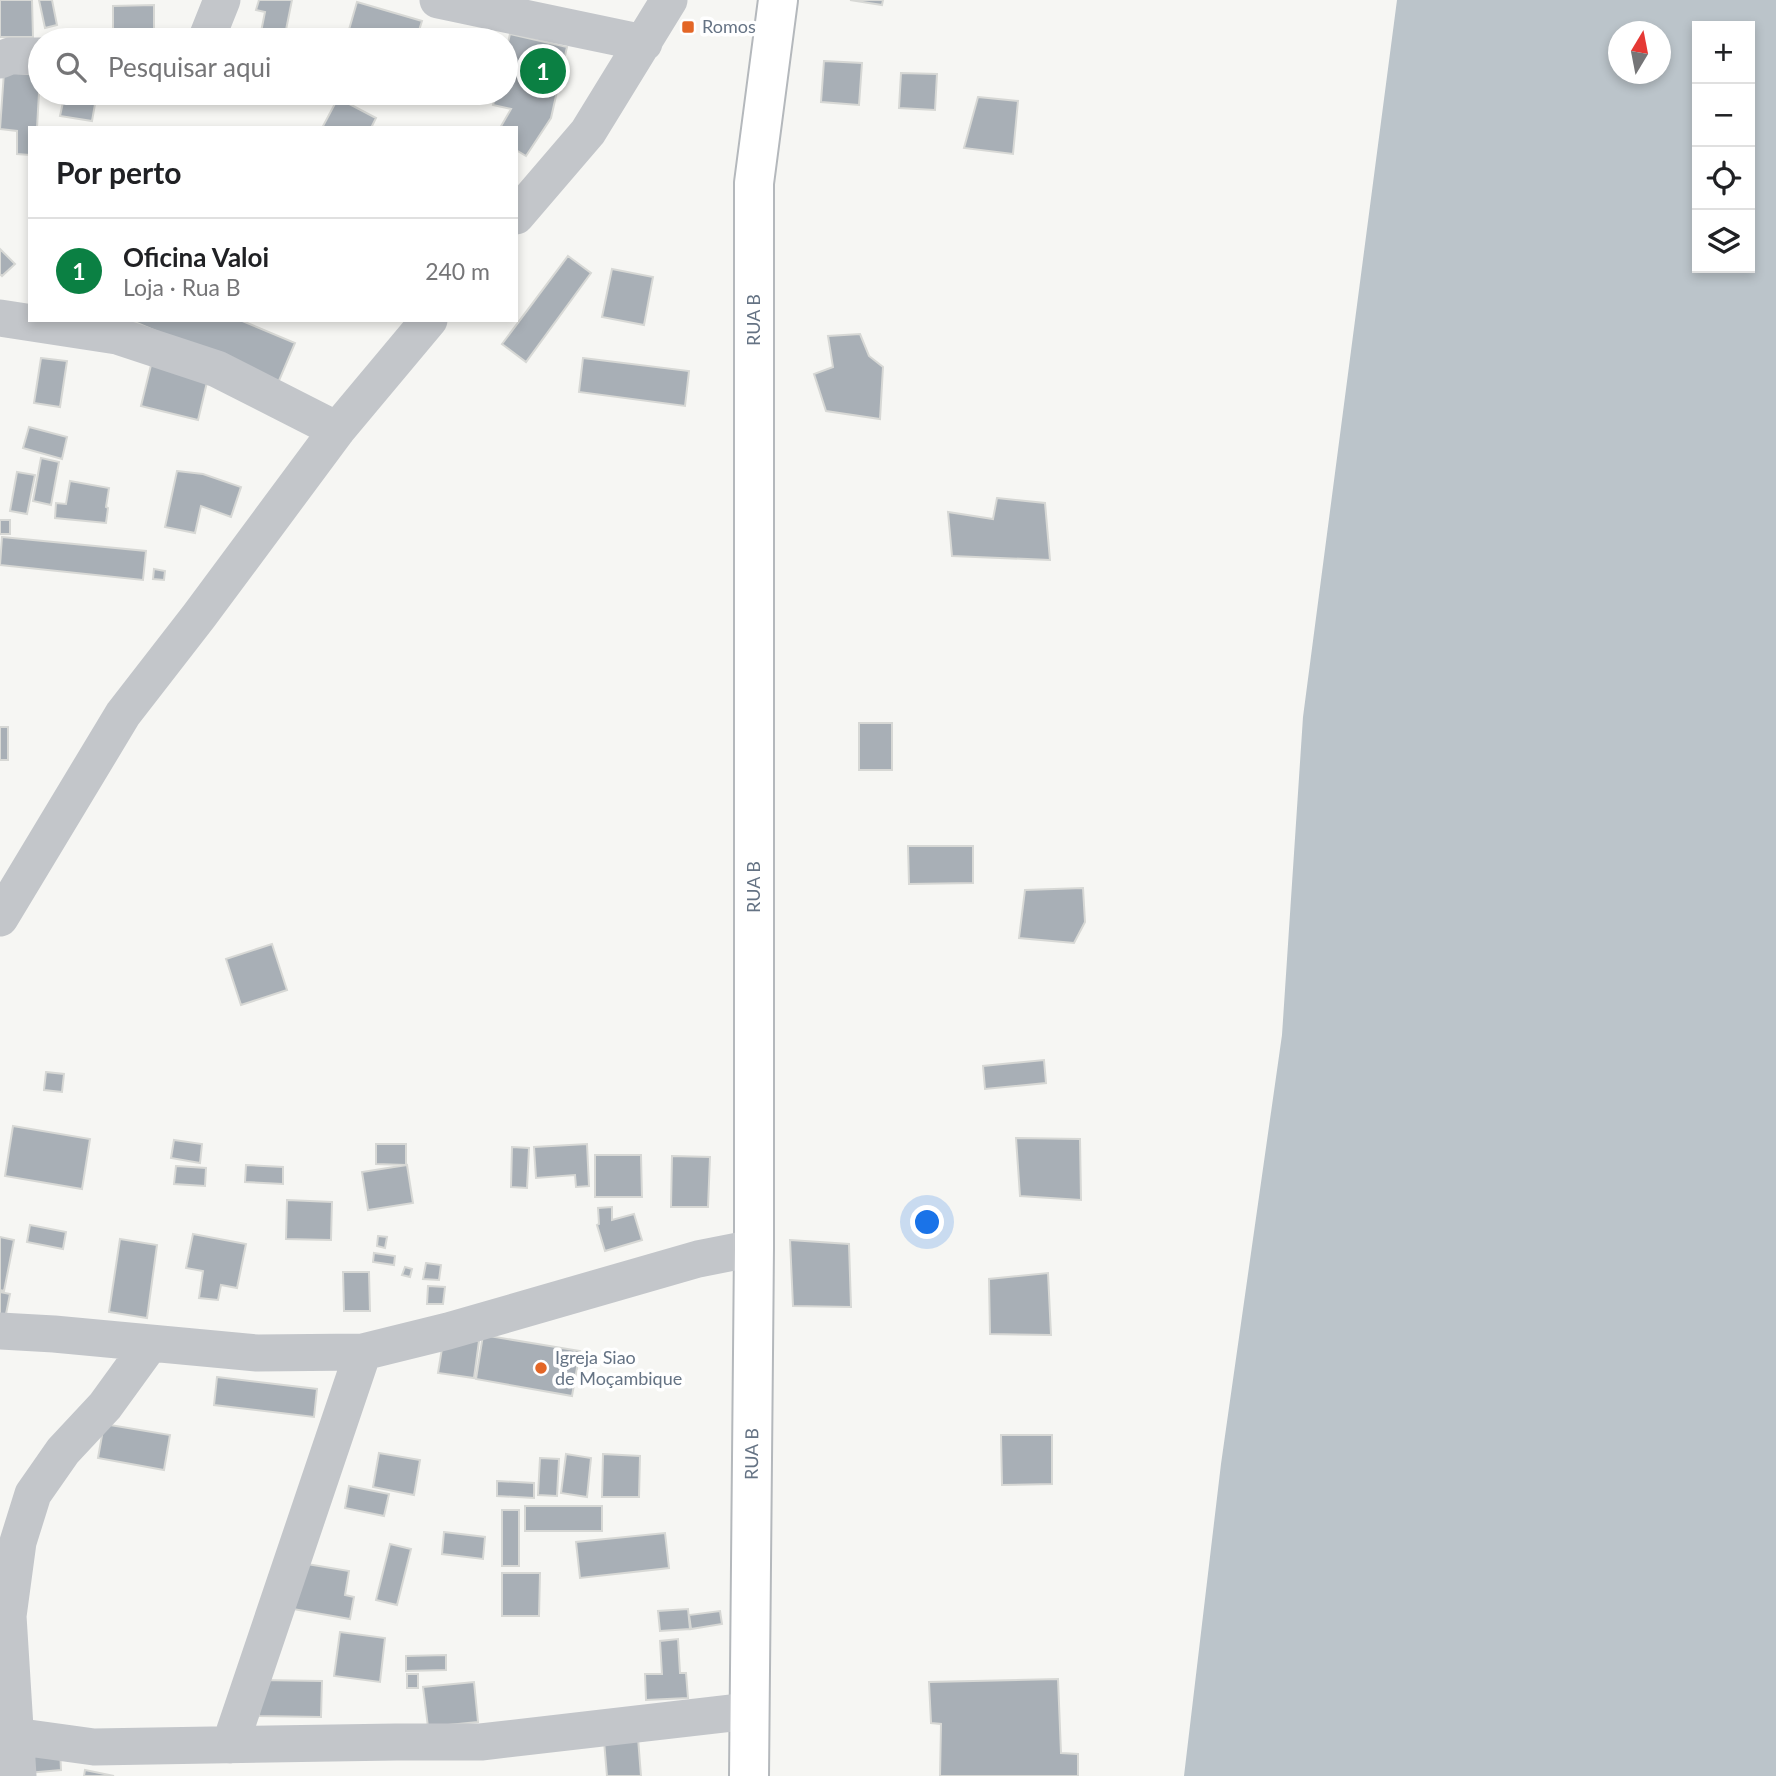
<!DOCTYPE html>
<html lang="pt">
<meta charset="utf-8">
<style>
:root{--surface:#fff;--page:#f2f2f2;--text:#202124;--muted:#757577;--line:#e0e0e0;--accent:#0b8043}
body{margin:0;font-family:Lato,sans-serif;background:var(--page);color:var(--text)}
.controls{position:absolute;right:21px;top:21px;display:grid;overflow:hidden;border-radius:0px;box-shadow:0 4px 10px #0003}
.controls button{width:63px;height:63px;display:grid;place-items:center;padding:0;border:0;border-bottom:2px solid var(--line);background:var(--surface);color:var(--text);font:35px sans-serif}
.compass{position:absolute;left:1608px;top:21px;width:63px;height:63px;border-radius:50%;background:var(--surface);box-shadow:0 4px 10px #0003;rotate:10deg}
.you{position:absolute;left:928px;top:1223px;width:24px;height:24px;margin:-18px;border:5px solid #fff;border-radius:50%;background:#1a73e8;box-shadow:0 0 0 10px #1a73e833}
.badge{display:grid;place-items:center;width:46px;height:46px;border-radius:50%;background:var(--accent);color:#fff;font-size:23px;font-weight:700}
.pin{position:absolute;translate:-50% -50%;border:4px solid #fff;box-shadow:0 2px 7px #0006}
.list{margin:0;padding:0;list-style:none}
h2{display:flex;justify-content:space-between;align-items:center;height:91px;margin:0;padding:0 28px;font-size:30px}
h2 small{font-size:23px;font-weight:400;color:var(--muted)}
.list li{display:grid;grid-template-columns:46px 1fr auto;gap:21px;align-items:center;box-sizing:border-box;height:105px;padding:0 28px;border-top:2px solid var(--line)}
.list b{display:block;font-size:26px;white-space:nowrap}
.list p{margin:0;font-size:23px;white-space:nowrap;color:var(--muted)}
.list em{font-size:23px;font-style:normal;color:var(--muted)}
.icon{flex:none;width:38px;height:38px;fill:none;stroke:currentColor;stroke-width:2;stroke-linecap:round;stroke-linejoin:round}
.map{position:relative;flex:none;width:1776px;height:1776px;overflow:hidden}
.search{position:absolute;background:var(--surface);box-shadow:0 4px 10px #0003;left:28px;top:28px;width:490px;height:77px;display:flex;align-items:center;gap:18px;box-sizing:border-box;padding:0 24px;border-radius:38px;color:var(--muted);font-size:26px}
.panel{position:absolute;background:var(--surface);box-shadow:0 4px 10px #0003;left:28px;top:126px;width:490px;height:196px;border-radius:0px}
.map>svg:first-child{display:block}
</style>
<div class="map">
<svg width="1776" height="1776" viewBox="0 0 1776 1776">
<rect width="100%" height="100%" fill="#f6f6f3"/>
<path fill="#bbc4ca" fill-rule="evenodd" d="M1397 0H1776V1776H1184L1221 1464 1282 1035 1303 717ZM1697 26H1750V268H1697ZM1618 32H1660V74H1618Z"/>
<path fill="#a8afb6" stroke="#d7d8d5" stroke-width="2" d="M0 0H32L33 37H0Z
M39 0H52L57 25 45 28Z
M259 0H292L284 40 260 37 265 12 256 10Z
M850 0H883L882 5Z
M357 2 422 21 416 40H346Z
M154 5V40H113V6Z
M510 34 567 47 551 118 526 156 516 150V128H500L511 109 493 105 496 93H506V51Z
M824 61 862 63 859 105 821 102Z
M4 72 40 75 37 128H30V155L17 154V131L0 129Z
M901 73 937 74 935 110 899 108Z
M65 93H97L92 121 60 116Z
M228 93H259L258 100 228 95Z
M469 93H491L489 99Z
M978 97 1018 101 1013 154 964 148Z
M338 98 376 118 371 128H322Z
M0 249 15 264 2 276 0 274Z
M568 256 591 273 526 362 502 344Z
M612 269 653 277 644 325 602 317Z
M130 320H240L295 343 278 383Z
M860 334 869 356 883 367 880 419 826 411 814 374 833 367 828 336Z
M41 358 67 361 60 407 34 403Z
M583 358 689 371 685 406 579 392Z
M151 365 208 378 198 420 141 406Z
M29 427 67 437 62 459 23 448Z
M41 458 59 462 51 505 33 501Z
M177 471 203 474 241 487 231 517 201 506 195 533 165 527Z
M17 472 35 475 27 514 10 511Z
M70 481 109 488 106 507 108 508 106 523 55 518 56 503 66 504Z
M997 498 1045 503 1050 560 952 556 948 512 993 519Z
M0 520H10V534H0Z
M2 537 146 551 143 580 0 565Z
M154 569 165 571 164 580 153 579Z
M859 723H892V770H859Z
M0 727H8V760H0Z
M908 846H973V883L909 884Z
M1083 888 1085 922 1074 943 1019 938 1025 890Z
M272 944 287 990 241 1005 226 959Z
M1044 1060 1046 1083 985 1089 983 1066Z
M46 1072 64 1074 62 1092 44 1090Z
M13 1126 90 1139 82 1189 5 1176Z
M1016 1138 1080 1139 1081 1200 1020 1196Z
M174 1140 202 1144 200 1163 171 1158Z
M376 1144H406V1165L376 1164Z
M587 1144 589 1186 576 1187 575 1175 536 1178 534 1147Z
M512 1147 529 1148 527 1188 511 1187Z
M595 1155H641L642 1197H595Z
M672 1156 710 1157 708 1207H671Z
M246 1165 283 1167V1184L245 1182Z
M407 1165 413 1203 368 1210 362 1172Z
M176 1166 206 1168 205 1186 174 1184Z
M287 1200 332 1202 331 1240 286 1239Z
M612 1207V1220L634 1214 642 1240 605 1251 597 1225 599 1224 598 1208Z
M30 1225 66 1232 63 1249 27 1242Z
M193 1234 246 1244 237 1288 221 1285 218 1300 199 1298 203 1271 186 1268Z
M378 1236 387 1237 385 1248 377 1246Z
M0 1237 14 1240 4 1291 0 1290Z
M120 1239 157 1245 147 1318 109 1312Z
M790 1240 849 1244 851 1307 793 1306Z
M374 1253 395 1256 394 1265 373 1262Z
M426 1263 441 1265 439 1280 423 1279Z
M405 1267 412 1269 410 1277 402 1275Z
M343 1272H369L370 1311H344Z
M1048 1273 1051 1335 990 1334 989 1279Z
M428 1286 445 1287 443 1304H427Z
M0 1292 10 1294 5 1319 0 1318Z
M483 1335 580 1351 572 1396 476 1379Z
M444 1336 479 1341 474 1378 438 1373Z
M217 1377 317 1389 314 1417 214 1405Z
M104 1424 170 1435 164 1470 98 1458Z
M1001 1435H1052V1484L1002 1485Z
M379 1453 420 1460 414 1495 373 1487Z
M566 1454 591 1458 587 1497 561 1493Z
M603 1454 640 1456 639 1497H602Z
M540 1458 559 1459 557 1496 538 1495Z
M497 1481 534 1483V1498L497 1496Z
M349 1486 389 1494 384 1516 345 1508Z
M525 1506H602V1531H525Z
M502 1510H519V1566H502Z
M444 1532 485 1537 483 1559 442 1554Z
M665 1533 669 1568 580 1578 576 1542Z
M390 1544 411 1549 397 1605 376 1600Z
M301 1563 349 1571 345 1595 354 1597 350 1619 293 1609Z
M502 1573H540L539 1616H502Z
M688 1609 690 1629 660 1631 658 1611Z
M720 1611 722 1624 691 1629 689 1615Z
M340 1632 385 1638 380 1682 334 1676Z
M678 1639 680 1673H686L688 1698 646 1700 645 1674H662L660 1641Z
M446 1655V1670L406 1671V1656Z
M407 1674H418V1688H407Z
M1058 1679 1061 1753 1078 1754V1776H940L941 1724 931 1723 929 1682Z
M260 1680 322 1681 321 1717 259 1716Z
M474 1682 478 1722 428 1727 423 1687Z
M638 1738 641 1776H607L604 1741Z
M60 1748 61 1770 27 1773 25 1750Z
M85 1770 114 1776H84Z"/>
<g fill="none" stroke-linecap="round" stroke-linejoin="round">
<g stroke="#b4b8bc" stroke-width="42">
<g id="major">
<path id="s1" d="M749 1776 754 1248V183L778 0"/>
</g>
</g>
<path stroke="#c3c6ca" stroke-width="37" d="M438 0 644 43
M206 40 222 0
M0 60 10 56H40
M516 216 588 132 669 0
M0 318 117 336 217 369 337 430
M0 918 123 714 199 616 337 430 429 320
M0 1331 54 1334 257 1353 363 1352 448 1331 698 1259 754 1248
M0 1734 94 1747 396 1742H481L749 1711
M230 1745 363 1352
M18 1776 8 1616 18 1542 33 1494 63 1451 105 1406 150 1344"/>
<use href="#major" stroke="#fff" stroke-width="38"/>
</g>
<g fill="#e36626" stroke="#fff" stroke-width="2.5">
<rect x="681" y="20" width="14" height="14" rx="3.5"/>
<circle cx="541" cy="1368" r="7"/>
</g>
<g text-anchor="middle" stroke-width="7" stroke-linejoin="round" paint-order="stroke">
<g font-size="18" fill="#657384" stroke="#fff" text-anchor="start">
<text x="702" y="33">Romos</text>
<text x="555" y="1364">Igreja Siao<tspan x="555" dy="21">de Moçambique</tspan></text>
</g>
<g font-size="18" fill="#657384" stroke="#fff">
<text transform="translate(754 320) rotate(-90)" y="6">RUA B</text>
<text transform="translate(754 887) rotate(-90)" y="6">RUA B</text>
<text dy="6" stroke="none"><textPath href="#s1" startOffset="322">RUA B</textPath></text>
</g>
</g>
</svg>
<div class="controls">
<button>+</button>
<button>−</button>
<button><svg class="icon" aria-label="locate" viewBox="0 0 24 24"><circle cx="12" cy="12" r="6"/><path d="M12 2v4M12 18v4M2 12h4M18 12h4"/></svg></button>
<button><svg class="icon" aria-label="layers" viewBox="0 0 24 24"><path d="M12 4l9 5-9 5-9-5zM3 14l9 5 9-5"/></svg></button>
</div>
<svg class="compass" viewBox="-18 -18 36 36"><path d="M0-13l5 13h-10z" fill="#e53935"/><path d="M0 13l5-13h-10z" fill="#757577"/></svg>
<div class="you"></div>
<div class="pin badge" style="left:543px;top:71px">1</div>
<div class="search"><svg class="icon" aria-label="search" viewBox="0 0 24 24"><circle cx="10" cy="10" r="6"/><path d="M15 15l6 6"/></svg>Pesquisar aqui</div>
<section class="panel">
<h2>Por perto<small></small></h2>
<ul class="list">
<li><span class="badge">1</span><div><b>Oficina Valoi</b><p>Loja · Rua B</p></div><em>240 m</em></li>
</ul>
</section>
</div>
